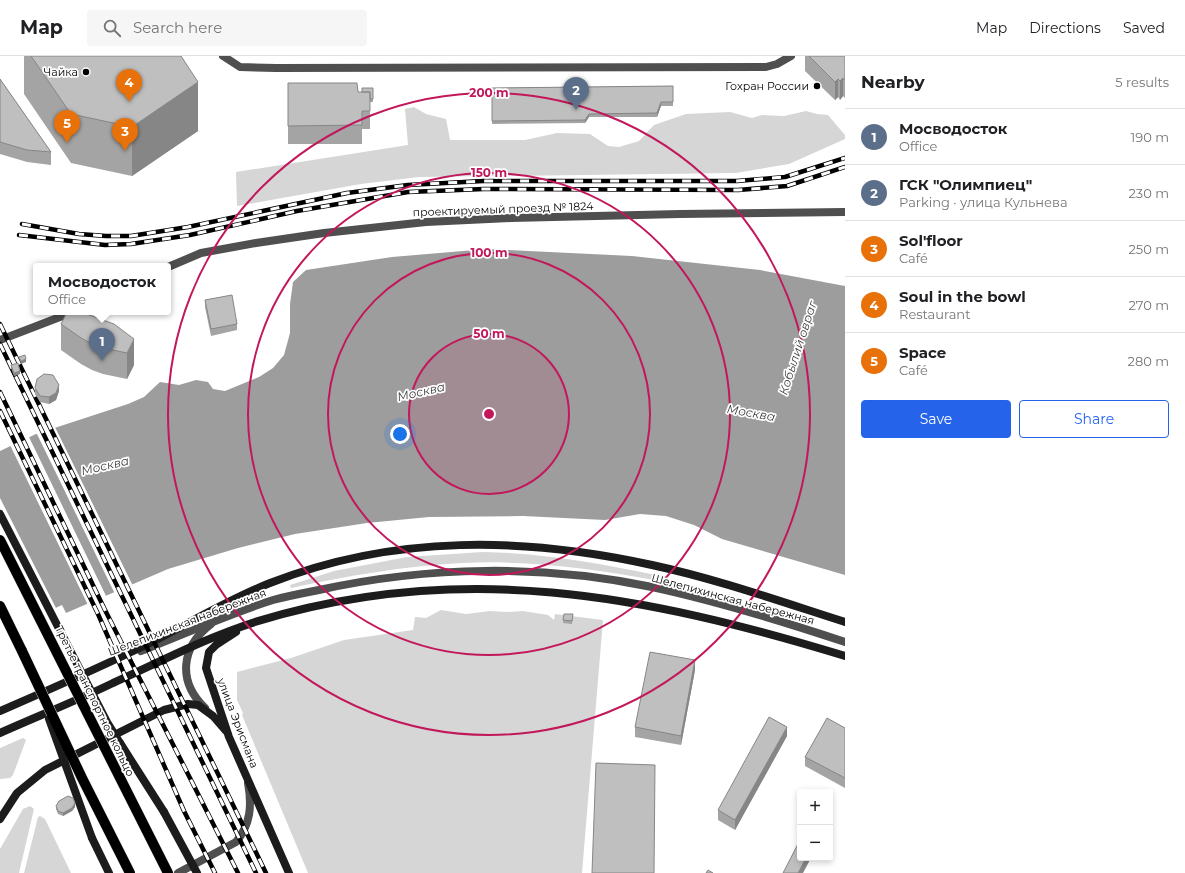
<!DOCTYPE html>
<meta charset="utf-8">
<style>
:root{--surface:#fff;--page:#f6f6f6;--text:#202124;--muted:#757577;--line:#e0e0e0;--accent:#2563eb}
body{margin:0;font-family:Montserrat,sans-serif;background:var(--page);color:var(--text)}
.controls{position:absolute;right:12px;bottom:12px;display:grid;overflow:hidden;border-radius:4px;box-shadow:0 2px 6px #0003}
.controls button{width:36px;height:36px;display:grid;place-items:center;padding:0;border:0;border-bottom:1px solid var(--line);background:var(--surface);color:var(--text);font:20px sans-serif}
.you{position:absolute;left:400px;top:378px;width:14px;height:14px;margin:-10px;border:3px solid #fff;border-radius:50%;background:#1a73e8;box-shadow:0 0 0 6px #1a73e833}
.badge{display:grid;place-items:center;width:26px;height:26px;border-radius:50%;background:var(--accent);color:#fff;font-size:13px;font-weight:700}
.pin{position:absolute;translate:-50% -33px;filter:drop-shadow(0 1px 2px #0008)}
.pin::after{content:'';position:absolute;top:21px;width:14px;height:12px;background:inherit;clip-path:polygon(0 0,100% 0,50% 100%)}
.popup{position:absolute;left:33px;top:207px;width:138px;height:52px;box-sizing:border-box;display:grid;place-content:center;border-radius:4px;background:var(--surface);filter:drop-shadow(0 1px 3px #0005);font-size:13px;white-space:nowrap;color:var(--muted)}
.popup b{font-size:15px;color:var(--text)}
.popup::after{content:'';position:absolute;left:50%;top:100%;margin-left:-8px;border:8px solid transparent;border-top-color:var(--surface)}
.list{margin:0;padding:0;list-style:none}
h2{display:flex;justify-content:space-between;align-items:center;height:52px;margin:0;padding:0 16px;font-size:17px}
h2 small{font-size:13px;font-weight:400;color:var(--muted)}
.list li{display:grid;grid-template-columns:26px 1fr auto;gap:12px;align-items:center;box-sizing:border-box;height:56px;padding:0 16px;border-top:1px solid var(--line)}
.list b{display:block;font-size:15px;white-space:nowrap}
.list p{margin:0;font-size:13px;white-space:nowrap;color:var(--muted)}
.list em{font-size:13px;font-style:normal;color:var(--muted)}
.actions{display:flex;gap:8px;padding:12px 16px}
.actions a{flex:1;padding:9px 0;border:1px solid var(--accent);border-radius:4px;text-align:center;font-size:14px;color:var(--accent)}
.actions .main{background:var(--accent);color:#fff}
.icon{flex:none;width:22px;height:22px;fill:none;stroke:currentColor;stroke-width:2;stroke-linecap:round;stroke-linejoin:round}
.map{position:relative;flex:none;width:845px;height:817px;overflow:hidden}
header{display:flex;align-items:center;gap:24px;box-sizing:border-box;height:56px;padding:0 20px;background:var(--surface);border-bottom:1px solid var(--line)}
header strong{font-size:19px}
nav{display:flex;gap:22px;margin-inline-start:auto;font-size:14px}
.search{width:280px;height:36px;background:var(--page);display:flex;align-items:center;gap:10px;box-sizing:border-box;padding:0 14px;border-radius:4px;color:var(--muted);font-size:15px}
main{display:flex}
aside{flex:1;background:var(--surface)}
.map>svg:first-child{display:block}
</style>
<header>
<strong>Map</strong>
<div class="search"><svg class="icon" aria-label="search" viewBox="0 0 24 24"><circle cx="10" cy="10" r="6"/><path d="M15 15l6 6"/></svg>Search here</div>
<nav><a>Map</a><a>Directions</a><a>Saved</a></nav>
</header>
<main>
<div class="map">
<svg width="845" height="817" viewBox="0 0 845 817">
<rect width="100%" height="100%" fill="#fff"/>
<path fill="#d6d6d6" d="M414 51 426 58 446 63 450 84H525L557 77 590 78 608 90 619 91 639 85 654 69 686 58 730 56 752 62 762 59 784 60 806 55 817 58 828 59 845 79V83L789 108 736 117 419 121 361 128 237 150 236 116 408 89 405 53Z
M483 496C542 497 598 507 656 519L654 524C591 512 526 504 462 507 404 510 347 520 291 532L290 529 334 515 407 501Z
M441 554 466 558 490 555 506 556 523 555 548 559 554 564 555 558 603 564 582 817H308L242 659 243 657 237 644V616L291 602 344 584 413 574 415 561 426 562Z
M23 682 26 684 13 719 10 722 0 723V692Z
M30 750 34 753 19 817H0V793L23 753Z
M40 760 45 763 71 817H24L38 761Z"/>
<path fill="#9d9d9d" d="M487 193 632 200 760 214 845 230V519L722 483 694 469 666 460 640 458 605 464 523 460 429 461 367 467 295 478 238 492 168 513 66 557 62 549 0 578V395L36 378 128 348 144 341 160 326 179 329 196 324 208 326 213 333 225 335 259 321 273 312 284 299 290 277V248L293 226 306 214 392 201Z"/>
<path fill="#fff" d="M55 371 133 530 115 538 36 376Z
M28 379 107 542 88 549 10 389Z
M0 442 57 554 0 580Z"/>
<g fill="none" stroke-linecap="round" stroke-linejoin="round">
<g stroke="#dbdbdb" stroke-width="11">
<path id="primary" d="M0 550 22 595"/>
</g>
<path stroke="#4f4f4f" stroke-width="8" d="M223 0 240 11 276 12 766 11 777 8 791 0
M205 652C177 625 181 591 211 568
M178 817 236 786C251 768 252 749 248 727"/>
<path stroke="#4f4f4f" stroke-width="8" d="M168 211 201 197 256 187 324 177 426 166 511 162 680 158 845 156
M0 284 73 256
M141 595C185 578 228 558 273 544 288 540 304 537 319 534 428 510 543 508 652 531 717 545 782 565 845 586"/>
<path stroke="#1c1c1c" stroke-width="8" d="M236 576 216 589 209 596 206 612 229 681 289 817
M0 655C49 634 98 612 146 589 188 568 227 544 270 527 395 478 524 481 652 509 717 523 782 546 845 566
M0 677C38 660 76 645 113 627 160 606 205 582 255 566 460 503 645 539 845 600
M120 687 164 756
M0 763 17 737 45 714 164 654 188 648 198 649 213 660 226 675
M92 782 109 817"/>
<use href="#primary" stroke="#000" stroke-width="10"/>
<g stroke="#000" stroke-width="4.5">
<path id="rail" d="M22 168 79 178 106 180H131L188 171 347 137 408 129 483 125H737L785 121 845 102
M19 179 105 189 131 188 190 179 297 155 408 136 484 133 738 134 787 130 845 111
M0 268 266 817
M0 288 256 817
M0 336 105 554 238 817
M0 355 98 558 184 755 215 817"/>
</g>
<use href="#rail" stroke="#fff" stroke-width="3" stroke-dasharray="9" stroke-linecap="butt"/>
<g stroke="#dbdbdb" stroke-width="11" stroke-linecap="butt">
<path id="primary-bridge" d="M0 484 168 817
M22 595 82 722 130 817"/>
</g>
<path stroke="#1c1c1c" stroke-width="8" d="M0 458 107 666 120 687
M49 663 92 782
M164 756 197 817"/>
<use href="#primary-bridge" stroke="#000" stroke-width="10"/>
</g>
<path fill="#a4a4a4" d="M24 0H181L198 75 132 120 71 107 24 38Z
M805 0H845V42L843 40 840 44 838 41 835 44 805 15Z
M0 23 51 96V109L27 106 0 98Z
M288 27 358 36H362L373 32V46H370V73H362V88H288Z
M673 30V50H661L657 61H589L585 67 492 68V32Z
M205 244 237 268V274L211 280 205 251Z
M61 268H114L134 309 127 323 103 318 92 314 81 308 61 294Z
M11 309 20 318 14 320 11 312Z
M35 332 59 335 56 344 49 348 40 346 35 338Z
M564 558H573L572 568 563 567Z
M695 614 681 689 635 681V671Z
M845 672V732L805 710V701Z
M787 680 735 774 718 764V754Z
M56 750 75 751 72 755 63 760 58 758 56 753Z"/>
<path fill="#868686" d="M843 22V40L840 44V25Z
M838 23V41L835 44V26Z
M198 26V75L132 120V71Z
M661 46V50L657 61V57Z
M589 58V61L585 67V64Z
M134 283V309L127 323V297Z
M26 303V306L21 308V305Z
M20 315V318L14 320V317Z
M59 329V335L56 344 49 348V341Z
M695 604V614L681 689V680Z
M787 671V680L735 774V764Z
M75 747V751L72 755 63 760V757Z
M806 802H811L803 817H798Z"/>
<path fill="#bfbfbf" stroke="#868686" d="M31 0H181L198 26 132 71 71 58Z
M809 0H845V24L843 22 840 25 838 23 835 26Z
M0 23 51 96 27 94 0 86Z
M288 27H357L358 36H370V55H362V69L288 70Z
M673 30V46H661L657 57 589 58 585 64 492 65V32Z
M362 32H373V43H370V36H362Z
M232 239 237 268 211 273 205 244Z
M67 256H81L114 268 134 283 127 297 103 292 92 288 81 282 61 268Z
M25 299 26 303 21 305 19 301Z
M18 307 20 315 14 317 11 309Z
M44 318 53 319 59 329 56 337 49 341 40 340 35 332 37 323Z
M564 558H573L572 565 563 564Z
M650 596 695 604 681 680 635 671Z
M769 661 787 671 735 764 718 754Z
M827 662 845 672V722L805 701Z
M596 707 655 709 654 817H592Z
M68 740 73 742 75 747 72 752 63 757 58 755 56 750 59 745Z
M800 784V802H806L798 817H783Z
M708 814 713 817H706Z"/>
<circle cx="489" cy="358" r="80" fill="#c2185b" fill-opacity=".12"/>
<g fill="none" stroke="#c2185b" stroke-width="2">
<circle cx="489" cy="358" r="80"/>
<circle cx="489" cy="358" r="161"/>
<circle cx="489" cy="358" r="241"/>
<circle cx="489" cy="358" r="321"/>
</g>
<g fill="#000" stroke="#fff" stroke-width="1.5">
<circle cx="86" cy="16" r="4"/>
<circle cx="817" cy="30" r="4"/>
</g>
<g text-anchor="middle" stroke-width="3.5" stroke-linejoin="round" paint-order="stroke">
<g font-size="11" fill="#000" stroke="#fff" text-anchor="end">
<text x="78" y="20">Чайка</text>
<text x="809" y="34">Гохран России</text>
</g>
<g font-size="11" fill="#000" stroke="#fff">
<text transform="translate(503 153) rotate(-2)" y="4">проектируемый проезд № 1824</text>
<text transform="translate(733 543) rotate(15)" y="4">Шелепихинская набережная</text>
<text transform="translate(187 566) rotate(-21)" y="4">Шелепихинская набережная</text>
<text transform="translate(95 645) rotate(64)" y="4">Третье транспортное кольцо</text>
<text transform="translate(238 667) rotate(69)" y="4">улица Эрисмана</text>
</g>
<g font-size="12" font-style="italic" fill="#3e3e3e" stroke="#fff">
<text transform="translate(798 292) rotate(-72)" y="4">Кобылий овраг</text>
<text transform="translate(421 336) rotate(-13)" y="4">Москва</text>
<text transform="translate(751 357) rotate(10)" y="4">Москва</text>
<text transform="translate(105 410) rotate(-13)" y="4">Москва</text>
</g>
</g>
<circle cx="489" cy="358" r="6" fill="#c2185b" stroke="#fff" stroke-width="2"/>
<g font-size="12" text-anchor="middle" font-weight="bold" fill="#c2185b" stroke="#fff" stroke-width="3.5" stroke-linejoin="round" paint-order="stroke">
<text x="489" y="41">200 m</text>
<text x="489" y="121">150 m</text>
<text x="489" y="201">100 m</text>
<text x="489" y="282">50 m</text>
</g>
</svg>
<div class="controls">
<button>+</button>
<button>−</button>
</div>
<div class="you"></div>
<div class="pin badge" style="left:102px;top:305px;background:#5c6f8a">1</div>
<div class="popup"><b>Мосводосток</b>Office</div>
<div class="pin badge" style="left:576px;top:54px;background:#5c6f8a">2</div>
<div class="pin badge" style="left:125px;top:95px;background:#e8710a">3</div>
<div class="pin badge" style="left:129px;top:46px;background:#e8710a">4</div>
<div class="pin badge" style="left:67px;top:87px;background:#e8710a">5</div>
</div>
<aside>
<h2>Nearby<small>5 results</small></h2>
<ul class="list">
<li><span class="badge" style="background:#5c6f8a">1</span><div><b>Мосводосток</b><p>Office</p></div><em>190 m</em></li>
<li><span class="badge" style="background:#5c6f8a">2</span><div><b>ГСК &quot;Олимпиец&quot;</b><p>Parking · улица Кульнева</p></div><em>230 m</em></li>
<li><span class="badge" style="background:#e8710a">3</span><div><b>Sol'floor</b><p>Café</p></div><em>250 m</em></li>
<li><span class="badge" style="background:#e8710a">4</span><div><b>Soul in the bowl</b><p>Restaurant</p></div><em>270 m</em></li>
<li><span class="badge" style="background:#e8710a">5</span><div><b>Space</b><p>Café</p></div><em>280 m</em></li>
</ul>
<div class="actions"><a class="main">Save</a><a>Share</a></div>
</aside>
</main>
